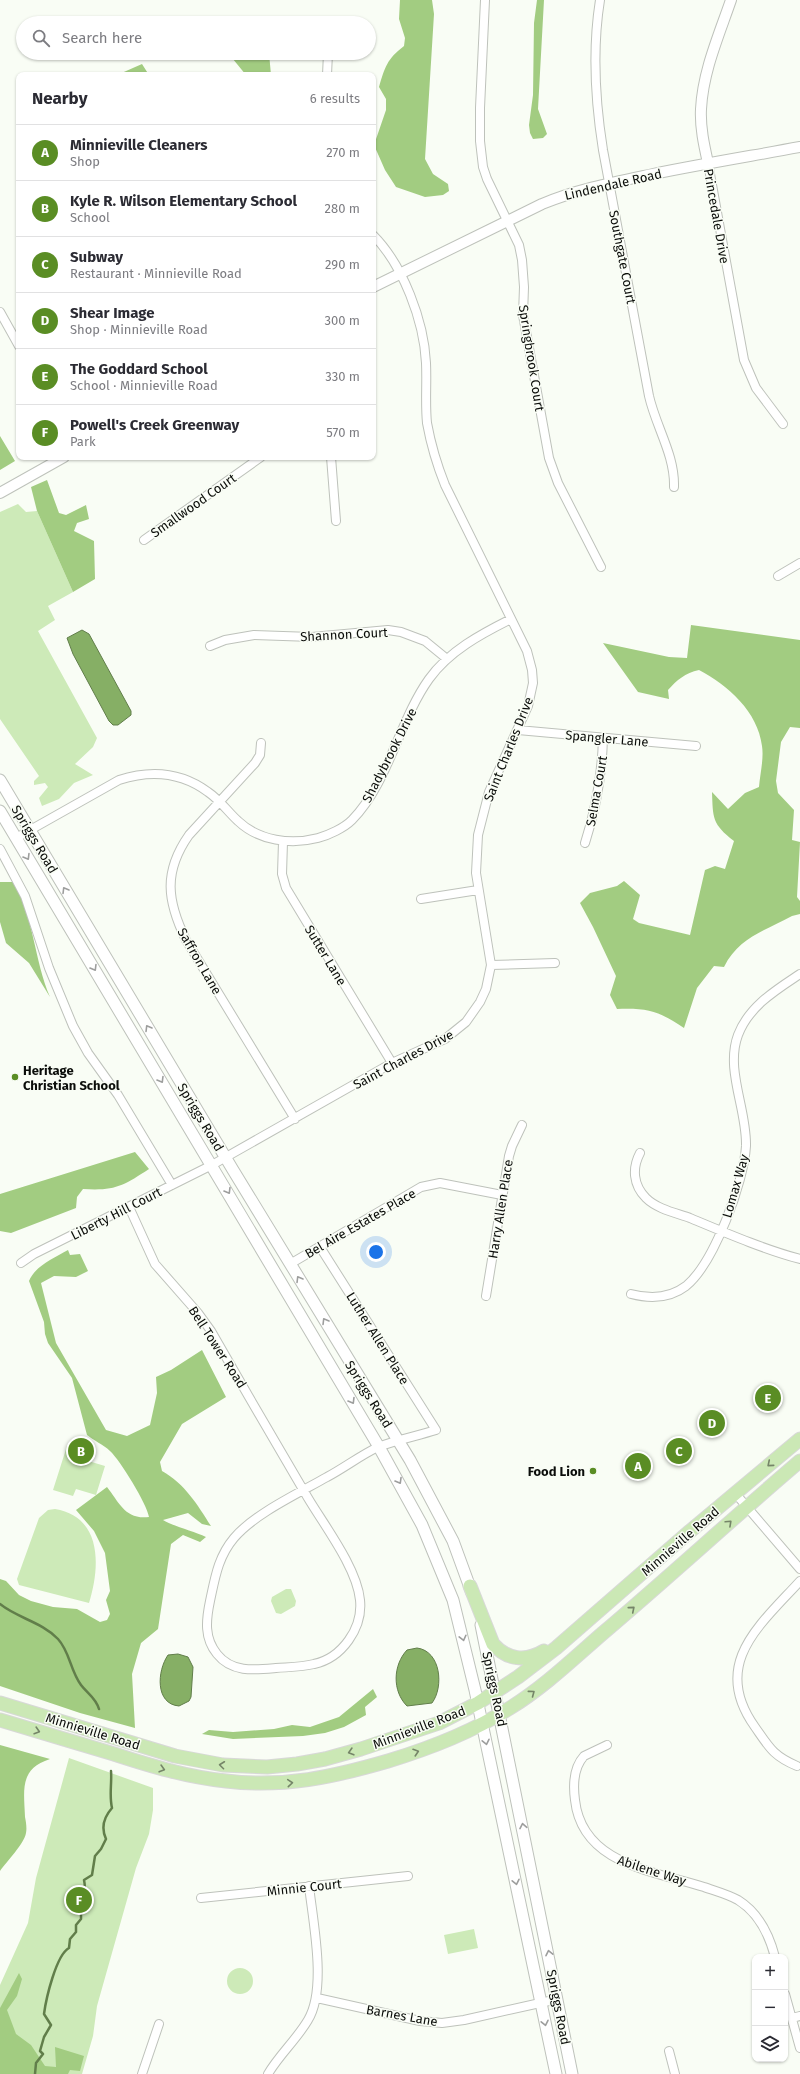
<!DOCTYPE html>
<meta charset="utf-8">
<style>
:root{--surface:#fff;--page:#f2f2f3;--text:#2b2b33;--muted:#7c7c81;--line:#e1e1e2;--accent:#5a8d24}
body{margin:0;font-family:"Fira Sans",sans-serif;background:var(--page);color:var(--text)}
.controls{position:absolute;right:12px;bottom:12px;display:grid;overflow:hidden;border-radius:8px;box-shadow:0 1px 3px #0004}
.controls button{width:36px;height:36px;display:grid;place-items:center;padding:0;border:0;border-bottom:1px solid var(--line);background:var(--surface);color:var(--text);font:20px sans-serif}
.you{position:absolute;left:376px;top:1252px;width:14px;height:14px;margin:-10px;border:3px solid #fff;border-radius:50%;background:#1a73e8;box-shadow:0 0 0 6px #1a73e833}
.badge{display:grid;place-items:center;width:26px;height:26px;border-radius:50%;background:var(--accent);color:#fff;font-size:13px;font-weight:700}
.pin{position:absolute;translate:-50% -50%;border:2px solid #fff;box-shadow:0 1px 4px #0006}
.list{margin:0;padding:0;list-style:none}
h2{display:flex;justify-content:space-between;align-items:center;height:52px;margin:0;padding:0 16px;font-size:17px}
h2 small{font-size:13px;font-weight:400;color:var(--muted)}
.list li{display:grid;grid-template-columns:26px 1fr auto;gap:12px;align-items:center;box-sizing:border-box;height:56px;padding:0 16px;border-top:1px solid var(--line)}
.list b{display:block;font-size:15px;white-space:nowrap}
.list p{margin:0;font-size:13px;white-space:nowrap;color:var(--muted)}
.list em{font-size:13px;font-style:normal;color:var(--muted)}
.icon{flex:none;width:22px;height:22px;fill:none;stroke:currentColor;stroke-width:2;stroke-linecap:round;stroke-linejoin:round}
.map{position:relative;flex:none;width:800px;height:2074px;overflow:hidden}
.search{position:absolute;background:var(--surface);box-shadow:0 1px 3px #0004;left:16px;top:16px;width:360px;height:44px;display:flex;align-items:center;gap:10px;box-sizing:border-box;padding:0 14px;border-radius:22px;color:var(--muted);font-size:15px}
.panel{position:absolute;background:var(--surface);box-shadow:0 1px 3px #0004;left:16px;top:72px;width:360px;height:388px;border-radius:8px}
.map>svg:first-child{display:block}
</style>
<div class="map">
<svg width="800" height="2074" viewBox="0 0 800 2074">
<rect width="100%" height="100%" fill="#f9fdf5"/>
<path fill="#cdeab8" d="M18 504 26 512 37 511 73 592 48 606 55 620 38 631 97 738 93 747 75 764 93 775 74 783 59 799 42 806 39 798 48 787 45 783 34 785V781L39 776 0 719V512Z
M67 1446 87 1453 85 1460 105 1466 96 1495 76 1489 73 1496 53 1490Z
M55 1509C103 1517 100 1568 89 1603L19 1585 17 1579 39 1518 48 1510Z
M286 1589H291L296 1601 295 1606 281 1614 276 1613 271 1601 272 1597Z
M69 1758 153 1788V1810L149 1834 136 1868 97 2006 93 2036 82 2074H0V1985L28 1923 36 1878Z
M474 1929 478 1948 448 1954 444 1935Z
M227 1981a13 13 0 1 1 26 0a13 13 0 1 1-26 0Z"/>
<path fill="#a2cc81" d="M400 0H432L434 14 425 159 433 174 448 184 449 191 443 195 425 197 396 187 385 170 374 145 386 110V99L379 87C385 67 387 59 404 46L405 38 399 19Z
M537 0H544L538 109 547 134 543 138 533 139 530 133 529 125 533 95 534 23Z
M228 53H269L271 75H246Z
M142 64 149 75H117Z
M0 436 15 461 0 470Z
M47 480 59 513 66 515 86 505 89 519 77 523 74 531 94 541 95 579 73 592 37 511 31 487Z
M691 625 800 640V728L790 727 781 742 776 781 778 793 794 810 792 840 800 842 797 897 800 901V914L792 916C765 931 739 937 724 967L714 966 697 988 684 1028C658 1011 649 1008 617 1009L610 995 616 976 593 927 580 903 590 893 617 886 624 881 640 895 633 919 639 923 690 935 705 870 715 866 725 869 734 841C712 824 713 818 712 792L728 809 745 793 759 787C760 774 764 759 762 746 758 712 728 685 699 670 685 673 677 680 668 690L669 699 638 692 603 643 669 657 687 658Z
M0 882H13C34 916 34 960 50 997L29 963 6 943 0 922Z
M135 1152 149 1169C123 1186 115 1191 83 1189L77 1197 76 1208 11 1233 0 1231V1194Z
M68 1250 70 1255 80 1254 88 1271 76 1277 54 1276 41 1283 56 1343 106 1430 127 1436 150 1425 157 1393 156 1377 171 1370 202 1350 226 1397 182 1424 160 1462 162 1471C185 1484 197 1504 211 1526L202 1524 188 1513 163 1520C172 1526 194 1531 206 1537L200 1542 183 1535 171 1544 158 1629 141 1643 132 1674 135 1728 80 1713 0 1686V1579L6 1581 19 1595 31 1601 53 1607 77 1609 100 1622 107 1620 110 1614 106 1600 110 1591 105 1553 94 1531 76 1510 107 1487C119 1502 125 1520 149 1517 147 1504 120 1460 110 1451 103 1444 94 1441 87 1435L72 1378 48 1343 45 1334 44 1322 29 1281C35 1266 54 1258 68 1250Z
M373 1689 377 1697 365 1707 366 1715 344 1727 325 1733 303 1736 233 1739 202 1734 209 1730 233 1732 274 1729 292 1725 310 1727 339 1717Z
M0 1745 50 1759C19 1769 24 1790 25 1817 26 1822 27 1828 26 1833 24 1844 7 1861 0 1871Z
M19 1973 22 1979 17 1996 7 2010 16 2034 31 2045 45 2066 56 2067 55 2047 84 2056 80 2071 70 2070 68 2074H0V2008Z"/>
<path fill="#86af65" stroke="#617e4a" d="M82 630 89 634 131 711V715L118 725H113L109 721 73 654 67 638Z
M417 1648C441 1651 444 1687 432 1703L407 1706C392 1691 393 1665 407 1650Z
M178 1654 188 1657 193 1667 191 1697 189 1701 179 1706C155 1704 157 1671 168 1655Z"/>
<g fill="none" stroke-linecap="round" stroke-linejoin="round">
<path stroke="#617e4a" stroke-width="2.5" d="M0 1604C17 1618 42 1622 58 1639 70 1652 70 1670 81 1685 87 1693 96 1698 99 1709
M35 2074 36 2063 43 2054 40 2051 44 2037 51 2025 44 2014C46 1999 56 1955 69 1948L70 1939 76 1932V1925L81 1919V1911L78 1910 77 1905C84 1898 86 1889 84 1880L92 1875 95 1856 101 1849 106 1839C101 1828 104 1817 112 1808 109 1795 112 1784 111 1771"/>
<g stroke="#bec2bb" stroke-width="10">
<path id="minor" d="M485 0 480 108V141L483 167 487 179 519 245 522 260 524 287 523 315 549 458 558 483 601 567
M600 0C592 50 595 100 603 150L649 396C656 427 675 455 674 487
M327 75 328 53
M708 163 744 360 756 388 783 424
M0 312 19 346
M331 457 336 521
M144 540 261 457
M778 576 800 563
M210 646 225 640 254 635 312 637 388 630 401 632 425 641 447 659
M518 730 696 746
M261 743 260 755 255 763 189 835C163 872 167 901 186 940L295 1119
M16 838 119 780C150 770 181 772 208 792 220 800 228 812 238 821 259 841 291 845 318 838 329 835 344 828 352 820 389 782 399 721 429 679 449 651 481 634 511 619
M283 842 282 874 286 888 392 1063
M585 843C596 809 602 774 603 738
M0 849 25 896 49 968 73 1026 88 1053 118 1095 172 1185
M421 899 478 890
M491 965 555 963
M640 1153C632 1168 633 1185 646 1198 657 1209 676 1213 690 1218 726 1233 763 1249 800 1259
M129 1207 155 1264 198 1313 211 1331C243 1387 275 1442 308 1498 324 1525 357 1568 360 1600 363 1628 342 1658 314 1664 302 1667 289 1667 276 1668 255 1670 232 1673 217 1654 204 1638 206 1620 210 1601 215 1578 218 1557 234 1538 254 1514 299 1493 327 1477 344 1468 361 1455 378 1447 396 1440 417 1436 436 1430L320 1247
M21 1263 34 1254 212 1165 392 1063 445 1039 466 1022 480 1002 486 989 491 965 476 873 478 835 489 792 528 706 533 683 532 670 527 651 445 485C437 465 431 445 427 423 425 403 427 383 426 363 424 321 403 265 373 235
M290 1264 421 1187 440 1183 502 1195
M631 1294C650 1299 669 1299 686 1286 714 1263 744 1182 746 1146 747 1109 725 1070 738 1035 749 1006 776 990 800 974
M486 1296 509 1156 512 1146 522 1125
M735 1493 800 1569
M607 1745 584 1756C574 1767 573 1785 575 1800 582 1864 653 1871 704 1887 715 1891 727 1894 738 1900 759 1913 769 1934 775 1957
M797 1766C773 1756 769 1747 755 1727 710 1664 760 1625 800 1581
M201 1898 408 1876
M785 1994 800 2048
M317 1998 420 2021 442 2023 464 2020 558 1999
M792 2018 800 2016
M669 2051 675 2074
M142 2074 159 2024
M268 2074C279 2055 297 2039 308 2020 327 1989 313 1922 309 1886"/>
</g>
<g stroke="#bec2bb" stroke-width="12">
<path id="tertiary" d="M708 163C704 145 700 127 701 109 703 71 719 35 731 0
M373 287 542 204C578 189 615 182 653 174 702 164 751 156 800 147
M0 493 64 457"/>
</g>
<g stroke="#bec2bb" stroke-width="13">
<path id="secondary" d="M0 780 233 1170 410 1460 453 1541 472 1593
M0 811 379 1447 422 1525 453 1600 475 1690 556 2074
M481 1625 572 2074"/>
</g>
<g stroke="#d8d8d8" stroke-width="15">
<path id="primary" d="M470 1586 493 1644C507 1660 526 1662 544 1651
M0 1703 175 1756 223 1765 267 1767 297 1764 325 1759 361 1749 439 1723 478 1703 518 1677 556 1648 689 1532 800 1439
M0 1720C38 1731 76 1743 114 1754 151 1766 187 1777 226 1781 284 1788 333 1777 388 1761 431 1748 472 1732 510 1708 544 1687 573 1659 603 1633 669 1577 733 1518 800 1461"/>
</g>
<use href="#minor" stroke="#fff" stroke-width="8"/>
<use href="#tertiary" stroke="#fff" stroke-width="10"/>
<use href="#secondary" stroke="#fff" stroke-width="11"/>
<use href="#primary" stroke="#cbe8b5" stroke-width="13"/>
</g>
<defs><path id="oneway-chevron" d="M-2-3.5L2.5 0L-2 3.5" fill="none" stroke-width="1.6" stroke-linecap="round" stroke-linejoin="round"/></defs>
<g stroke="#9d9e9d">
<use href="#oneway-chevron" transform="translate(27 857) rotate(59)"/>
<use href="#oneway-chevron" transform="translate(65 890) rotate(-121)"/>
<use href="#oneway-chevron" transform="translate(94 968) rotate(59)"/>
<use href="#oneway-chevron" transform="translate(148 1028) rotate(-121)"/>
<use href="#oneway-chevron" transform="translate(161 1080) rotate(59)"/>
<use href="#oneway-chevron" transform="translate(228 1191) rotate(59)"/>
<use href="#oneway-chevron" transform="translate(299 1279) rotate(-121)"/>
<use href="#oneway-chevron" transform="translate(325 1321) rotate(-121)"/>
<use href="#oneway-chevron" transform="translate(352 1401) rotate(59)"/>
<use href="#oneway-chevron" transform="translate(399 1481) rotate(60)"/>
<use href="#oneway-chevron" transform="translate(463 1638) rotate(76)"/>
<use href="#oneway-chevron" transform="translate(486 1742) rotate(78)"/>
<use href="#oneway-chevron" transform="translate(523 1826) rotate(-101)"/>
<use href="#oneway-chevron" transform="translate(516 1882) rotate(78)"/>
<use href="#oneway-chevron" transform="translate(549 1953) rotate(-102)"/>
<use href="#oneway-chevron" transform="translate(545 2023) rotate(78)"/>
</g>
<g stroke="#758568">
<use href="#oneway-chevron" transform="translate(770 1464) rotate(140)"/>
<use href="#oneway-chevron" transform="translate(729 1523) rotate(-43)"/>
<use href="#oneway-chevron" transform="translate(632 1609) rotate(-40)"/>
<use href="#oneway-chevron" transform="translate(532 1693) rotate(-37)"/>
<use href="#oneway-chevron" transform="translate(37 1731) rotate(17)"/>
<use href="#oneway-chevron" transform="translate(351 1752) rotate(164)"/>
<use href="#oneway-chevron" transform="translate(416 1752) rotate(-18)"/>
<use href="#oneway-chevron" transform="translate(222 1765) rotate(-173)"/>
<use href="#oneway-chevron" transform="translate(162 1769) rotate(16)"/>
<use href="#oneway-chevron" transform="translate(290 1783) rotate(-5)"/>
</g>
<g fill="#5a8d24" stroke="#f9fdf5" stroke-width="1.5">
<circle cx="15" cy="1077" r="4"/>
<circle cx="593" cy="1471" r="4"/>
</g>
<g text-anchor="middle" stroke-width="3" stroke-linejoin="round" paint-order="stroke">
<g font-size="13" fill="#0b0d0a" stroke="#f9fdf5">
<text transform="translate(613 184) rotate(-13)" y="5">Lindendale Road</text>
<text transform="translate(717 216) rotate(80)" y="5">Princedale Drive</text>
<text transform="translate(623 257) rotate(79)" y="5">Southgate Court</text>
<text transform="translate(532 358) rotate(81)" y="5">Springbrook Court</text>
<text transform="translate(193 505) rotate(-35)" y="5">Smallwood Court</text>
<text transform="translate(344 634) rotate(-3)" y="5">Shannon Court</text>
<text transform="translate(607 738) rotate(5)" y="5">Spangler Lane</text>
<text transform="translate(508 749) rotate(-68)" y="5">Saint Charles Drive</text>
<text transform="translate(389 755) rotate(-63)" y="5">Shadybrook Drive</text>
<text transform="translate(596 791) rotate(-80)" y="5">Selma Court</text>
<text transform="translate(35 839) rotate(59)" y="5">Spriggs Road</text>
<text transform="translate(326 955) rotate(59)" y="5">Sutter Lane</text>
<text transform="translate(200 961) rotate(60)" y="5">Saffron Lane</text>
<text transform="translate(403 1059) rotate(-28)" y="5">Saint Charles Drive</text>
<text transform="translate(201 1117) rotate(59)" y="5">Spriggs Road</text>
<text transform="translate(735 1186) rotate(-74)" y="5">Lomax Way</text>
<text transform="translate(500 1209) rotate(-81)" y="5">Harry Allen Place</text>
<text transform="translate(116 1213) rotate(-27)" y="5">Liberty Hill Court</text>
<text transform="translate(360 1223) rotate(-30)" y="5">Bel Aire Estates Place</text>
<text transform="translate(378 1338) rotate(58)" y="5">Luther Allen Place</text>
<text transform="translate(218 1347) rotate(57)" y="5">Bell Tower Road</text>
<text transform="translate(369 1394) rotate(58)" y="5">Spriggs Road</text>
<text transform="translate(680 1541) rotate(-41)" y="5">Minnieville Road</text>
<text transform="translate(495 1689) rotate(78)" y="5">Spriggs Road</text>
<text transform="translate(419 1727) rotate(-21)" y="5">Minnieville Road</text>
<text transform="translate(93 1731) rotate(17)" y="5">Minnieville Road</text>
<text transform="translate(652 1870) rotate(18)" y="5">Abilene Way</text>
<text transform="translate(304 1887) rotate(-6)" y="5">Minnie Court</text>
<text transform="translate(559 2007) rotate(79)" y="5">Spriggs Road</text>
<text transform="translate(402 2015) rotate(10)" y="5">Barnes Lane</text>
</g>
<g font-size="13" font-weight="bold" fill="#0b0d0a" stroke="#f9fdf5" text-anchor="start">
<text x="23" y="1075">Heritage<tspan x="23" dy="15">Christian School</tspan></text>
<text x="585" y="1476" text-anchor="end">Food Lion</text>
</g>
</g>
</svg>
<div class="controls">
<button>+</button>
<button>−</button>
<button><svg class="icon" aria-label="layers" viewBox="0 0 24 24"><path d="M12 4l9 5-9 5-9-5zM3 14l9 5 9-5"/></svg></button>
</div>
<div class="you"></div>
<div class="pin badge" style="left:638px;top:1466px">A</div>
<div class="pin badge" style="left:81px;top:1451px">B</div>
<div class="pin badge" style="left:679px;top:1451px">C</div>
<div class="pin badge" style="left:712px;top:1423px">D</div>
<div class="pin badge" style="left:768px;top:1398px">E</div>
<div class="pin badge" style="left:79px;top:1900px">F</div>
<div class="search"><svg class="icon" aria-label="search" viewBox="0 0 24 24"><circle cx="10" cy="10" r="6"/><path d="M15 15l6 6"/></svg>Search here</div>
<section class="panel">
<h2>Nearby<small>6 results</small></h2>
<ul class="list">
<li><span class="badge">A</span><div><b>Minnieville Cleaners</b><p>Shop</p></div><em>270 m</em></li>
<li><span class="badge">B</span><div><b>Kyle R. Wilson Elementary School</b><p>School</p></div><em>280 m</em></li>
<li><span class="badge">C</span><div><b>Subway</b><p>Restaurant · Minnieville Road</p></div><em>290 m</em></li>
<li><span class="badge">D</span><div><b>Shear Image</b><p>Shop · Minnieville Road</p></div><em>300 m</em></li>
<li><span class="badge">E</span><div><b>The Goddard School</b><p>School · Minnieville Road</p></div><em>330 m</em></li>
<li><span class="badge">F</span><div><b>Powell's Creek Greenway</b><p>Park</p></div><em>570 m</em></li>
</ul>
</section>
</div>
